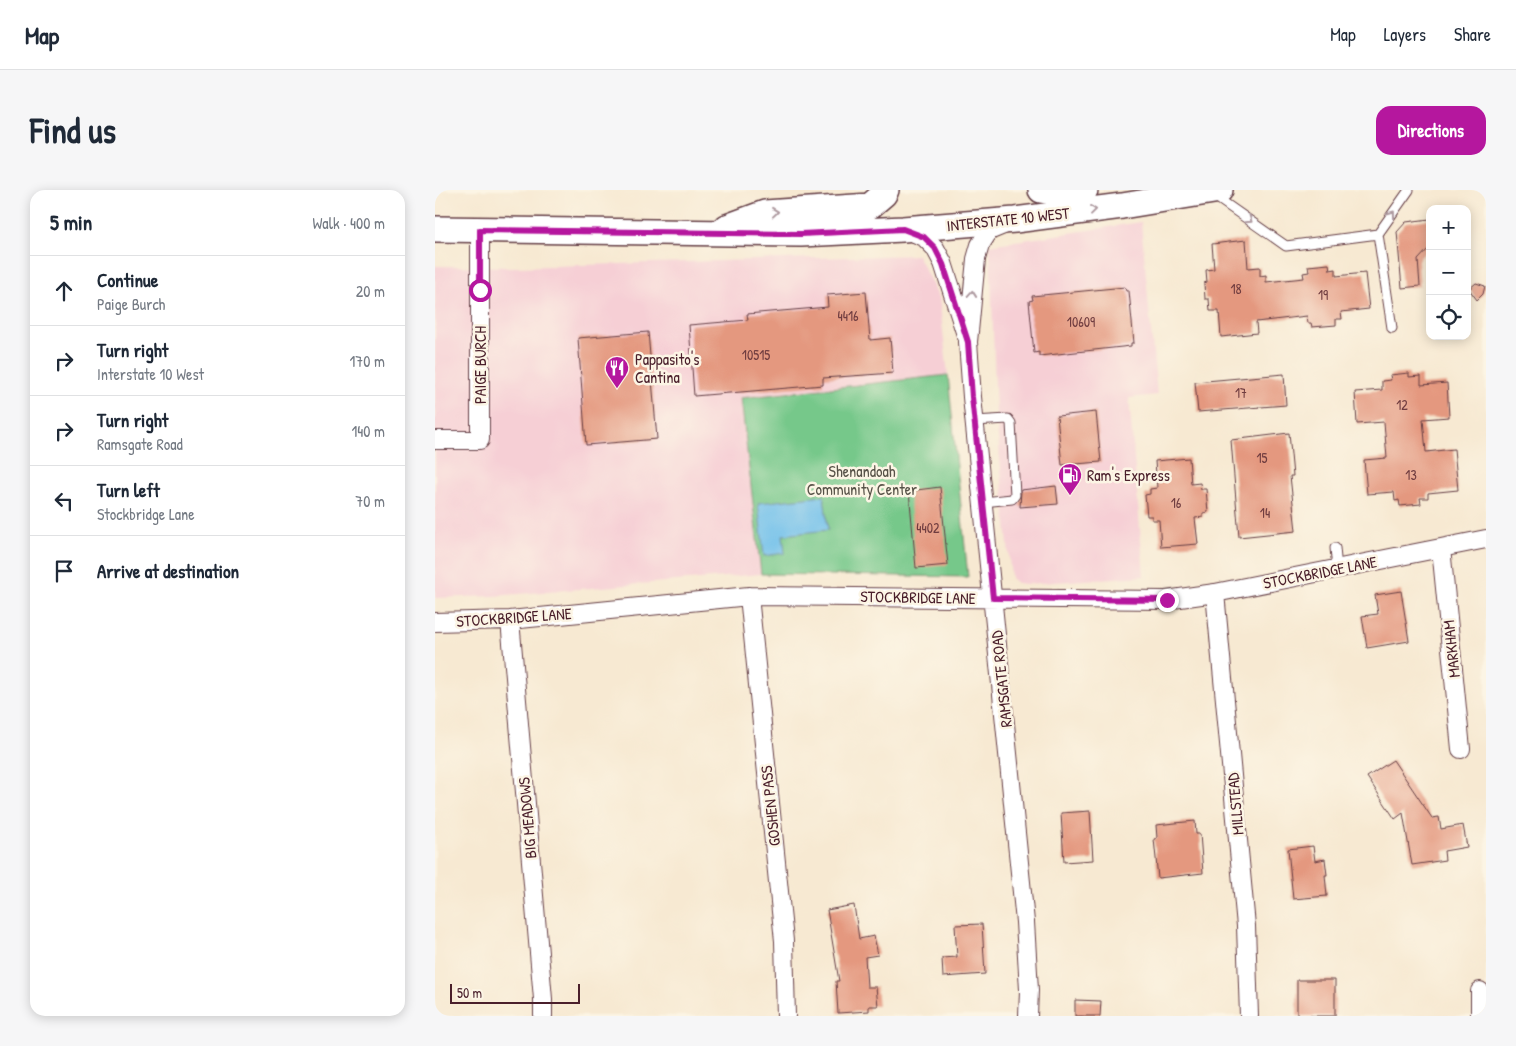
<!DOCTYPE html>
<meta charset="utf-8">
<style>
:root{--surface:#fff;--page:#f6f6f7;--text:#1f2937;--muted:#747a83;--line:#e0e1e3;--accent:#b5179e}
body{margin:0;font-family:"Patrick Hand",sans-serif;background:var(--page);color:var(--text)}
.controls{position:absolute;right:15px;top:15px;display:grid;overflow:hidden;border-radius:10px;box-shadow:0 2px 12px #0003}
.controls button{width:45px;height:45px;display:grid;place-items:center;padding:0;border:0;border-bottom:1px solid var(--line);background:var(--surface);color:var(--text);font:25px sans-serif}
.scale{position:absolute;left:15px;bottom:12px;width:130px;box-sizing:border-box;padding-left:5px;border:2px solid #4a1f2b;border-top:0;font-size:14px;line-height:18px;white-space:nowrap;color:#4a1f2b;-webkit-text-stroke:4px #fcf5e5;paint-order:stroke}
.stop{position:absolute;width:15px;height:15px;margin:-11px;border:4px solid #b5179e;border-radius:50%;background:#fff}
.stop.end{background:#b5179e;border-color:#fff;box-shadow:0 1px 5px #0008}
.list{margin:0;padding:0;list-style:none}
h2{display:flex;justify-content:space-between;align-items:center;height:65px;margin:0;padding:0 20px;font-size:21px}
h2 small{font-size:16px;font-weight:400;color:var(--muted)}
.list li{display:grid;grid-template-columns:32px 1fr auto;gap:15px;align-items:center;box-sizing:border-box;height:70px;padding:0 20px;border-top:1px solid var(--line)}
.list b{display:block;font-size:19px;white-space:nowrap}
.list p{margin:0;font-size:16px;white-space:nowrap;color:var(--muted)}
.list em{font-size:16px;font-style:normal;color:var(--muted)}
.icon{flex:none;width:28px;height:28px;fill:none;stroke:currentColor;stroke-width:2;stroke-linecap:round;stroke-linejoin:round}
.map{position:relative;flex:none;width:1051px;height:826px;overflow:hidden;border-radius:15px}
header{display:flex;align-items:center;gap:30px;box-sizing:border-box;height:70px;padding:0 25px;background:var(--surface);border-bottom:1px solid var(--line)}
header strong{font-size:24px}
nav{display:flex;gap:28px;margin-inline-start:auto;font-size:18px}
.intro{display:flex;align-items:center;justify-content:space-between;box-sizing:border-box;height:120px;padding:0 30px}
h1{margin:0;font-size:35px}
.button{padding:12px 22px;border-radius:15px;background:var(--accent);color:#fff;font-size:18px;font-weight:700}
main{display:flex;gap:30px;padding:0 30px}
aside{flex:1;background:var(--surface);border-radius:15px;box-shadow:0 2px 12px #0003}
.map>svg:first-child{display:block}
</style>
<header>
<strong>Map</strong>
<nav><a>Map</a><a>Layers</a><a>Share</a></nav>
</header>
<div class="intro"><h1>Find us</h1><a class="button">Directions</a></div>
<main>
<aside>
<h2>5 min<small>Walk · 400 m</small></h2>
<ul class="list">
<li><svg class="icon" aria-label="ahead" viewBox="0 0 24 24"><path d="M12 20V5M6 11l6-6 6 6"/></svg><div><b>Continue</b><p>Paige Burch</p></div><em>20 m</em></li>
<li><svg class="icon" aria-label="right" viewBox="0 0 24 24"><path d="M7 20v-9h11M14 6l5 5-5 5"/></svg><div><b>Turn right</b><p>Interstate 10 West</p></div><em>170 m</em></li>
<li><svg class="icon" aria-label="right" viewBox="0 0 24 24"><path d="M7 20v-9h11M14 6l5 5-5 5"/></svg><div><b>Turn right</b><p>Ramsgate Road</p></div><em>140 m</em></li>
<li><svg class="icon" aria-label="left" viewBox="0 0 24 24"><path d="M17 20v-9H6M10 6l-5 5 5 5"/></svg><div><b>Turn left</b><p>Stockbridge Lane</p></div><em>70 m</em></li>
<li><svg class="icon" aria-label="arrive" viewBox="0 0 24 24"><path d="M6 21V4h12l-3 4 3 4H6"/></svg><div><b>Arrive at destination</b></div></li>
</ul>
</aside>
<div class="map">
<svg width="1051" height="826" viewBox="0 0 1051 826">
<rect width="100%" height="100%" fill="#fcf5e5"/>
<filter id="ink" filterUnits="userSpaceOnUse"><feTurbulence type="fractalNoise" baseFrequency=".02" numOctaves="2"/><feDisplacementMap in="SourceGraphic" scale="10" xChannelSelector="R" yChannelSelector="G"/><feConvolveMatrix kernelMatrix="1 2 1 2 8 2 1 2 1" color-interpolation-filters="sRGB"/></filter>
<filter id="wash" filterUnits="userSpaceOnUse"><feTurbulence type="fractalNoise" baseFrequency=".0096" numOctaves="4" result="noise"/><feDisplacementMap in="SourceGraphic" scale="20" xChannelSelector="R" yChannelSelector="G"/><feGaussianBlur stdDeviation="1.12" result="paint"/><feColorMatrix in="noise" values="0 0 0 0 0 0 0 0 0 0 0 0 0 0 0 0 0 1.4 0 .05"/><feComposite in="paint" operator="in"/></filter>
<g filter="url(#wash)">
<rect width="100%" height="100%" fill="#f7e9d2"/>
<path fill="#f6cfd5" d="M706 32 722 205 694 208 709 386 591 394 582 393 576 388 561 225 555 55Z
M482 65 504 107 513 185 306 208 326 384 59 406 0 408V76L81 77Z"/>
<path fill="#76c88a" stroke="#60745a" d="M513 185 533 387 326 384 306 208Z"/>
<path fill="#6fc0eb" stroke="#5c708b" d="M389 306 393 340 348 345 350 363 329 366 323 313Z"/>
<g id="blocks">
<path fill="#e4987f" d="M995 29V57L983 70 985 96 967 98 962 42 971 32Z
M811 50 813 78 825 77V86L831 85V92L869 88 868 83 874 82 873 76 894 74 895 80 901 79V86L930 83 934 119 906 122 907 129H901V135L877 137 876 133H873L872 126 821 132 822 143 786 147 784 121H775L774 109H770L769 93 772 92 771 80 779 79 777 54Z
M1041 93 1050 96 1048 104 1042 110 1034 99Z
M690 97 691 101H694L699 153H696V156L604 166V162L599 163 594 111 598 110 597 106Z
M431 102 435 150 455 148 458 183 388 188V195L259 206 254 135 313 130 312 124 393 117 392 105Z
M213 142 222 249 151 255 143 148Z
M974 183V187L986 186V195L1012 193 1014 227 988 229 991 262 1019 259 1023 300 993 303V308H985L986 314 965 316 964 310 960 311 959 302 932 304 929 270 952 268 949 232 922 234 920 202 947 200V191L956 190 955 185Z
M849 184 851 215 763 222 760 192Z
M661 222 666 272 627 275 622 226Z
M854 243 858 286H855L861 341 804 347 796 250Z
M754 268 756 294 765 293 766 299H771L773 322 768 323V327L760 328 763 354 726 357 724 330H717V326H712L710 305 715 304V299L722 298 720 271Z
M621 296 623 314 585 317 586 300Z
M505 297 513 375 481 378 474 301Z
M966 401 974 451 932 458 927 426 943 424 940 405Z
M958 570 997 628 1004 627 1006 639 1028 635 1032 657 1009 661 1010 670 977 675 968 623 960 629 932 587Z
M655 621 658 670 629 672 626 623Z
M760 631 761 644H765L768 683 723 688 719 649 722 648 721 635Z
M878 656 880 671 890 669 892 685H890L892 706 858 709 853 659Z
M419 715 424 749 439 746 443 765 430 767 432 797H441L443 816H434V821L403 823 401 791H404L392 720Z
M547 734 550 784 508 787 507 768 522 767 520 735Z
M862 790H900V826H862Z
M640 810 666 811 665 826H640Z"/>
</g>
</g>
<g filter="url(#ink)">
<use href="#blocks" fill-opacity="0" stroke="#643d44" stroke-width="1"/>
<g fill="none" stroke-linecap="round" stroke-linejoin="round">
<g stroke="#643d44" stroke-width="11">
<path id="lane" d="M778 5 851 56 943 44 974 0
M943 44 957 138
M539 231 573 229 576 233 580 305 577 309 548 312
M900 358 902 379"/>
</g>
<g stroke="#643d44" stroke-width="20">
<path id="street" d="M571 34 554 41 545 55 541 69 533 152 537 207 590 732 594 800 593 826
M472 40 489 47 500 58 508 73 531 145
M0 250H45V40
M1006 358 1026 559
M780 403 811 736 814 826
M314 406 349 751 351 826
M75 430 108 809V826
M0 432 75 430 314 406 731 410 780 403 1051 349
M1045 826V801"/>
</g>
<g stroke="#643d44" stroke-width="28">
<path id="secondary" d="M606 0 628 3 650 0
M292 37 330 23 435 16 449 4 451 0
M0 39 366 44 468 39 580 30 687 16 785 0"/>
</g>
<use href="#lane" stroke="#fff" stroke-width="9"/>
<use href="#street" stroke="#fff" stroke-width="18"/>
<use href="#secondary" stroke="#fff" stroke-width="25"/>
</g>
<defs><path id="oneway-chevron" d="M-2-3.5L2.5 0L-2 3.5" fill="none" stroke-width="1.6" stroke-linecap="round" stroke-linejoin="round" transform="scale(1.25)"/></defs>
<g stroke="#ae9aa0">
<use href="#oneway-chevron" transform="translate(658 20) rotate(-7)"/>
<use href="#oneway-chevron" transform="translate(340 22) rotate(-6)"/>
<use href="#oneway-chevron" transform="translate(957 24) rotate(-54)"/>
<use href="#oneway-chevron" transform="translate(814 30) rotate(35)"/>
<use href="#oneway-chevron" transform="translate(537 104) rotate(-85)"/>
</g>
</g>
<g fill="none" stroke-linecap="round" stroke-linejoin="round" filter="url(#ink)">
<path stroke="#b5179e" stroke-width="6" d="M45 100V40L366 44 468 39 489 47 500 58 508 74 533 152 537 207 558 408 732 410"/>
</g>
<defs>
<g id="restaurant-pin" transform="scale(1.25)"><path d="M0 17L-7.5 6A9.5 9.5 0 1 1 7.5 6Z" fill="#b5179e" stroke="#fcf5e5"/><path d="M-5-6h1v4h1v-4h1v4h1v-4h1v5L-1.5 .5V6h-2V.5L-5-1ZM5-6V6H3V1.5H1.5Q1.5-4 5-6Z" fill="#fff"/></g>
<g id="fuel-pin" transform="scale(1.25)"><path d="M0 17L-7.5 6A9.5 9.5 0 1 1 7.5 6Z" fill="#b5179e" stroke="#fcf5e5"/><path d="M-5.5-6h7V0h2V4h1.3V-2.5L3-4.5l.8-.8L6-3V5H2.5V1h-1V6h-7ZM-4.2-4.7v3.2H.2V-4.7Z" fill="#fff"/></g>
</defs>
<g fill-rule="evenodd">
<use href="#restaurant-pin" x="182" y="178"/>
<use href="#fuel-pin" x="635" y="285"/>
</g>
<g text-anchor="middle" stroke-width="5" stroke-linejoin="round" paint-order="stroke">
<g font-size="14" fill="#703d40">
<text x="801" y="104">18</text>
<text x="888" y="110">19</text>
<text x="413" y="131">4416</text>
<text x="646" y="137">10609</text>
<text x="321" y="170">10515</text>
<text x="806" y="208">17</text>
<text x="967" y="220">12</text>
<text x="827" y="273">15</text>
<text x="976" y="290">13</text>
<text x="741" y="318">16</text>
<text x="830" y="328">14</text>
<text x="493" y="343">4402</text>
</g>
<g font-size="16" fill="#4a1f2b" stroke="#fcf5e5">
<text transform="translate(573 29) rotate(-6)" y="6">INTERSTATE 10 WEST</text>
<text transform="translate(45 175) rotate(-90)" y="6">PAIGE BURCH</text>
<text transform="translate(885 382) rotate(-11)" y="6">STOCKBRIDGE LANE</text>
<text transform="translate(483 407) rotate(1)" y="6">STOCKBRIDGE LANE</text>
<text transform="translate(79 427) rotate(-4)" y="6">STOCKBRIDGE LANE</text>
<text transform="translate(1016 459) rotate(-96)" y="6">MARKHAM</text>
<text transform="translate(566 489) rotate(-96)" y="6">RAMSGATE ROAD</text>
<text transform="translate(800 614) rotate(-95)" y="6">MILLSTEAD</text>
<text transform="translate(335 616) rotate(-96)" y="6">GOSHEN PASS</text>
<text transform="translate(92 628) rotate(-95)" y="6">BIG MEADOWS</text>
</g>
<g font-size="16" fill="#4a1f2b" stroke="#fcf5e5" text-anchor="start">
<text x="200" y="175">Pappasito's<tspan x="200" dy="18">Cantina</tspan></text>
<text x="652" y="291">Ram's Express</text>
</g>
<g font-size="16" fill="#575248" stroke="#fcf5e5">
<text x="427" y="287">Shenandoah<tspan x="427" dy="18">Community Center</tspan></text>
</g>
</g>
</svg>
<div class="controls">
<button>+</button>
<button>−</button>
<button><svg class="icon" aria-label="locate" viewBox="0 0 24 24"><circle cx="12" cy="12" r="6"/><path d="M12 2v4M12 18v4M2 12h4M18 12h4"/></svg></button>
</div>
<div class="scale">50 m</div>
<div class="stop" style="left:45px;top:100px"></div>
<div class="stop end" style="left:732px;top:410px"></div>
</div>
</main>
